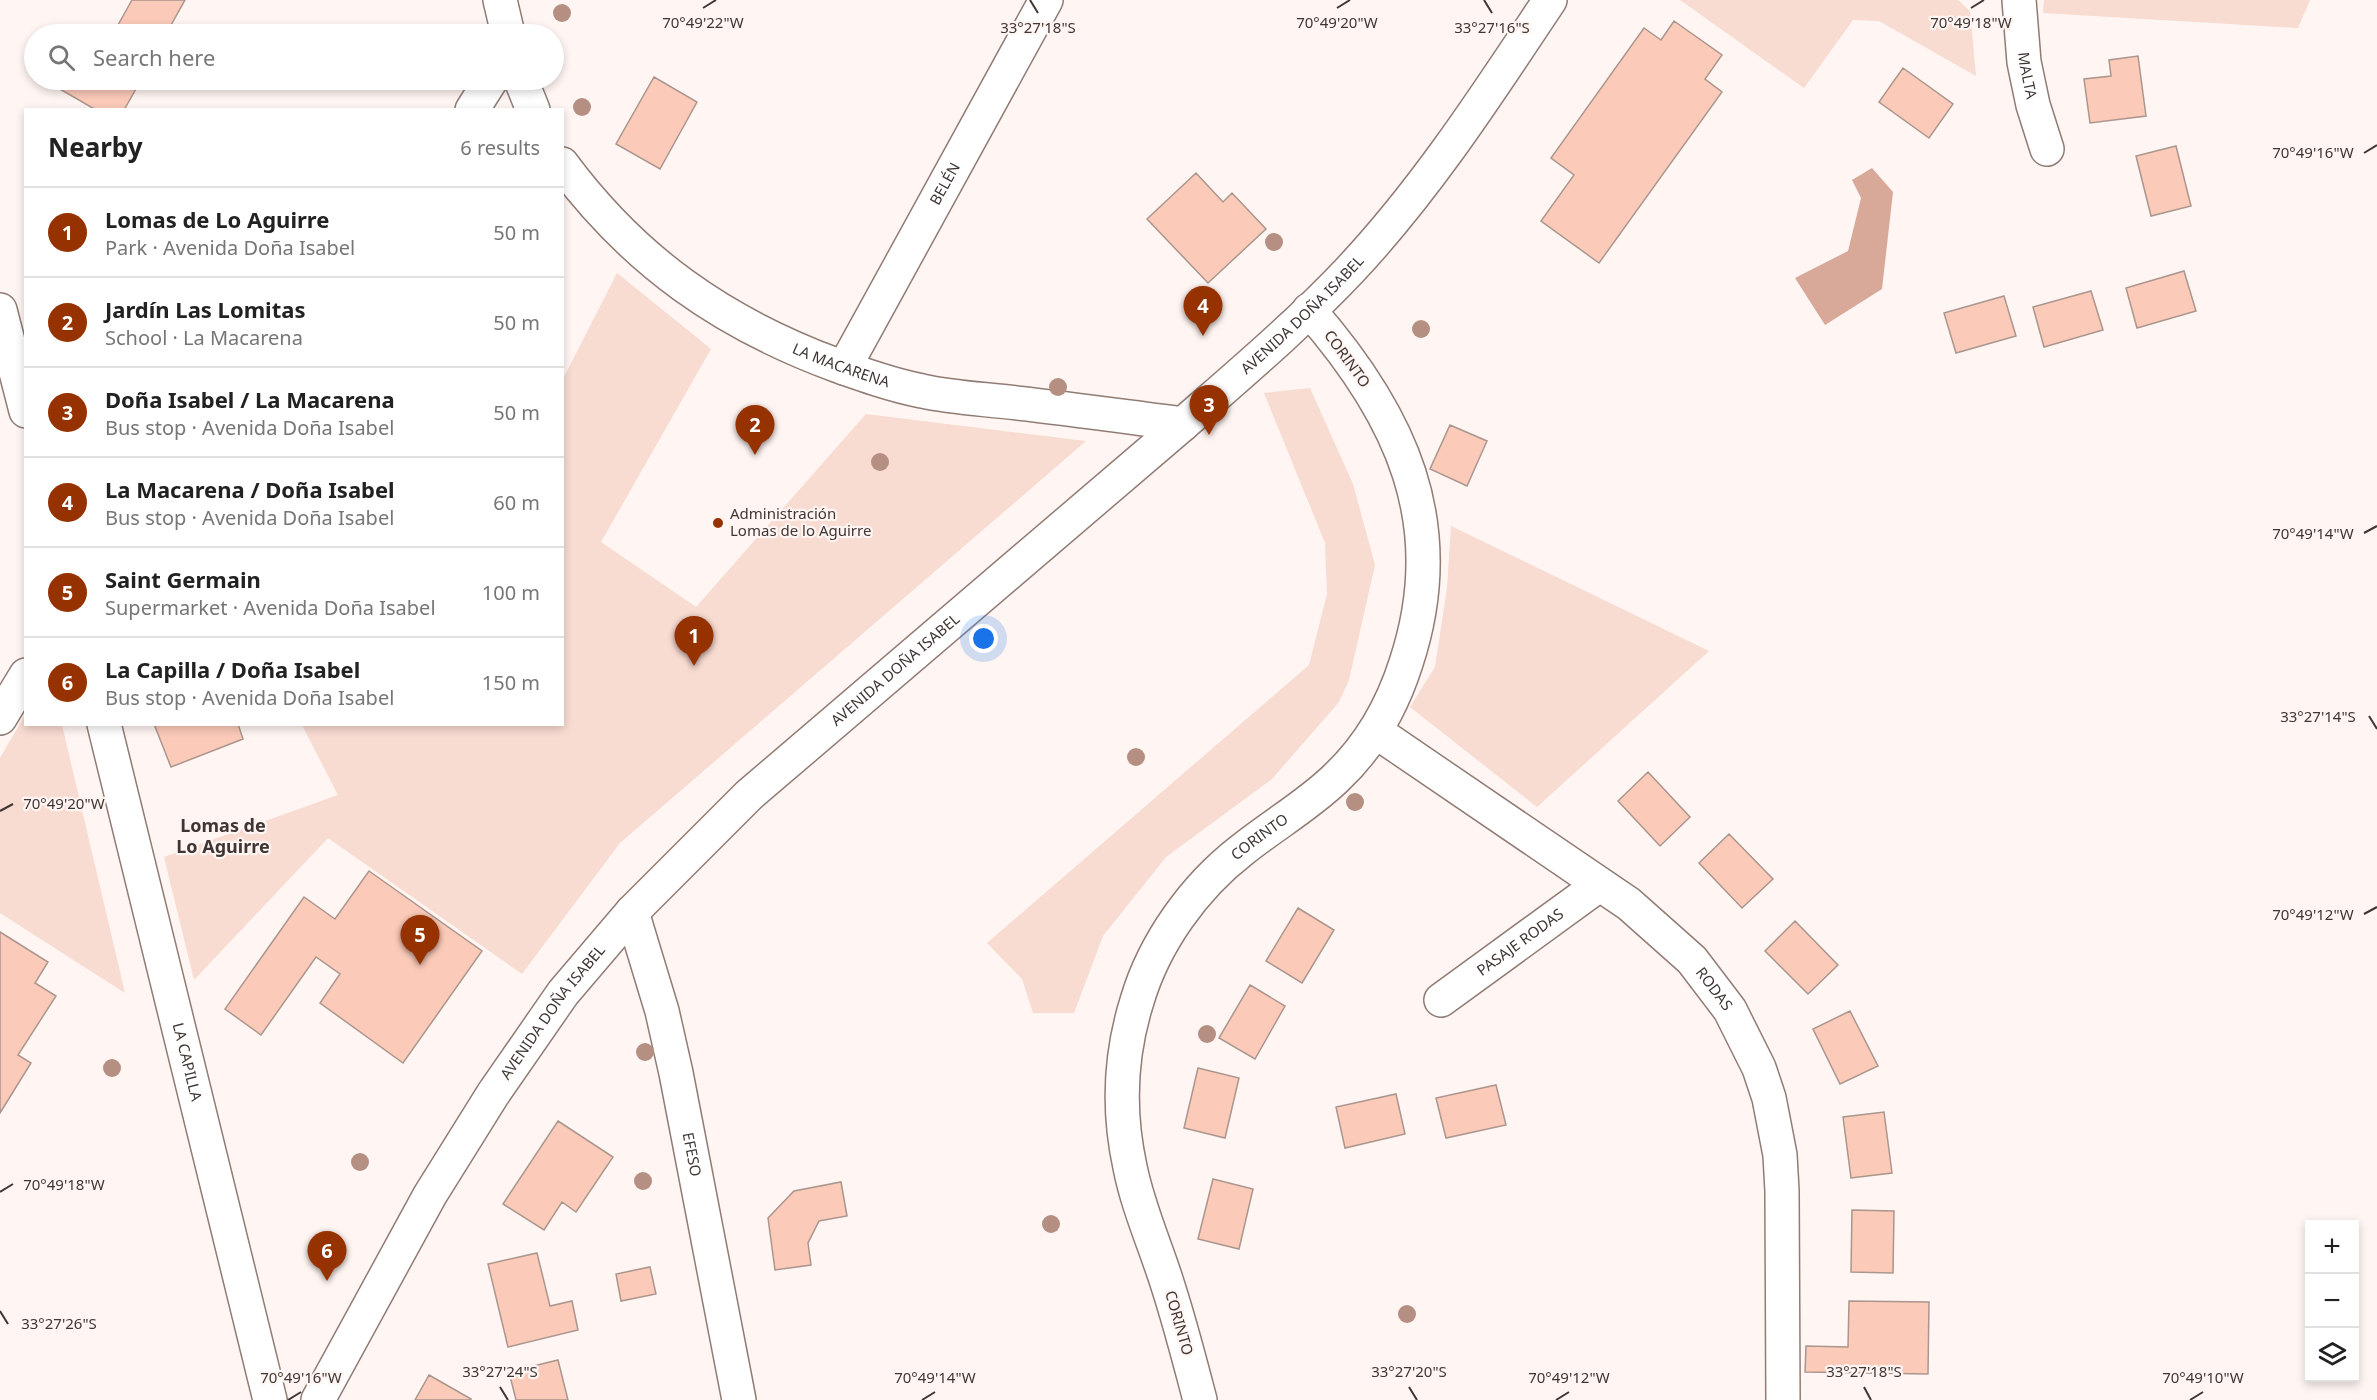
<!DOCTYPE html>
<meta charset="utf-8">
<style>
:root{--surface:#fff;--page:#f2f2f2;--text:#222;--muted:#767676;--line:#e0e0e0;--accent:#963100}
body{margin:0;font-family:"Noto Sans",sans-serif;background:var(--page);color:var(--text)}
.controls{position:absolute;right:18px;bottom:18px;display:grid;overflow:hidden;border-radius:0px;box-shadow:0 3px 9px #0003}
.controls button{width:54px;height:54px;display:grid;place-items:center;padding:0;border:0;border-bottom:2px solid var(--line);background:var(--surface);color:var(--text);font:30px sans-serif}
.you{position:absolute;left:984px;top:639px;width:21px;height:21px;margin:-15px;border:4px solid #fff;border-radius:50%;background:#1a73e8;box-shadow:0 0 0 9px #1a73e833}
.badge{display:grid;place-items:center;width:39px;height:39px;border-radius:50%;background:var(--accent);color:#fff;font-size:20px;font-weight:700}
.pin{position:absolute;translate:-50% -50px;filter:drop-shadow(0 2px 3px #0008)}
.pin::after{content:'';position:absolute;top:32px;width:21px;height:18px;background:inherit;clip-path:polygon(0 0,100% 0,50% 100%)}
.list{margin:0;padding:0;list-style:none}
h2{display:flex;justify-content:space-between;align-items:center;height:78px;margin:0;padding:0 24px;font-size:26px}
h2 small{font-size:20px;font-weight:400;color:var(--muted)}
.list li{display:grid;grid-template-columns:39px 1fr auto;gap:18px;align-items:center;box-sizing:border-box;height:90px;padding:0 24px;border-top:2px solid var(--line)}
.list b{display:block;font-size:22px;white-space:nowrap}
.list p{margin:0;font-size:20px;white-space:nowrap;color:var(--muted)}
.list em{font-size:20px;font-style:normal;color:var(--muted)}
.icon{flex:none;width:33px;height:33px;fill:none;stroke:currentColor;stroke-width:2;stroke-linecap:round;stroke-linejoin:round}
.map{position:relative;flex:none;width:2377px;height:1400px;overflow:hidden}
.search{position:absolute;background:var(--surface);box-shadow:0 3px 9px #0003;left:24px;top:24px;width:540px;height:66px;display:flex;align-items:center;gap:15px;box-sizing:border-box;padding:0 21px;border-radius:33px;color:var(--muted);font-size:22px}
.panel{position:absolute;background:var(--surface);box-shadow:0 3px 9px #0003;left:24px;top:108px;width:540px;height:618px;border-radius:0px}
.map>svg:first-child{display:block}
</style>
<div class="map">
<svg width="2377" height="1400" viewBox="0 0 2377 1400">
<rect width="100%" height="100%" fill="#fff5f2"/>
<path fill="#f8dbd1" d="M1680 0H1958L1970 11 1976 76 1879 21 1853 20 1804 88Z
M2044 0H2310L2298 28 2043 13Z
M617 273 711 349 601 542 696 607 866 414 1086 441 620 843 522 974 328 838 194 980 164 857 338 795 302 725 562 724 563 379Z
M1310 388 1353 484 1375 565 1349 680 1339 702 1272 779 1166 857 1103 936 1074 1013H1033L1022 979 987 943 1309 665 1327 594 1325 543 1264 393Z
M1451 526 1709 651 1537 807 1410 707 1435 667 1447 588Z
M25 715 26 724 62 725 125 993 0 913V758Z"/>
<path fill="#d8a999" d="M1872 168 1893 192 1882 289 1825 325 1795 278 1848 251 1861 198 1852 180Z"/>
<path fill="#fbcab9" stroke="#ab968e" stroke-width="1.5" d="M132 0H185L166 34H113Z
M1674 21 1722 55 1705 79 1722 92 1599 263 1541 221 1574 175 1551 158 1644 28 1661 40Z
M2138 56 2146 116 2090 123 2084 79 2111 76 2109 60Z
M1903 68 1953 104 1929 138 1879 102Z
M654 77 697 102 660 169 616 144Z
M53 80H141L124 110H96L51 84Z
M2176 146 2191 206 2151 216 2136 156Z
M1196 173 1223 202 1232 193 1266 229 1208 283 1147 219Z
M2184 271 2196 311 2137 328 2126 288Z
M2091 291 2103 330 2044 347 2033 307Z
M2004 296 2016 336 1956 353 1944 313Z
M1450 425 1487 441 1467 486 1430 469Z
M154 724H238L243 739 171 767Z
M1648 772 1690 817 1660 846 1618 801Z
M1729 834 1773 879 1742 908 1699 863Z
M369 871 482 951 403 1063 320 1003 340 974 316 957 261 1035 225 1009 304 897 335 919Z
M1298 908 1334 930 1302 983 1266 961Z
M1795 921 1838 965 1808 994 1765 951Z
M0 932 48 962 35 983 56 996 18 1055 31 1063 0 1113Z
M1250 985 1285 1006 1255 1059 1219 1038Z
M1850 1011 1878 1066 1840 1084 1813 1029Z
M1198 1068 1239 1078 1225 1138 1184 1128Z
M1496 1085 1506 1125 1446 1138 1436 1098Z
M1396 1094 1405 1134 1345 1148 1336 1107Z
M1884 1112 1892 1173 1851 1178 1843 1117Z
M558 1121 613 1157 576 1212 562 1202 544 1230 503 1204Z
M1213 1179 1253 1189 1239 1249 1198 1239Z
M841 1182 847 1216 819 1221 808 1243 811 1265 775 1270 768 1218 794 1191Z
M1852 1210 1894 1211 1893 1273 1851 1272Z
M537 1253 550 1306 572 1301 578 1330 508 1347 488 1264Z
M650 1267 656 1294 621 1301 616 1274Z
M1849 1301 1929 1302 1928 1374 1805 1372 1806 1346 1848 1347Z
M558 1360 568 1400H516L509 1372Z
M429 1375 471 1399V1400H415Z"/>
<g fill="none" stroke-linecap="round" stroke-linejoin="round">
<g stroke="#907c74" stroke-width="36">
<g id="minor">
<path d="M500 0 508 34"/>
<path id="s1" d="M2019 0 2024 62 2033 105 2047 149"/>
<path d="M521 80 533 110"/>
<path d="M472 110 491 80"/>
<path id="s2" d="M562 164C634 261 722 323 836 365 864 375 892 385 922 391 953 398 985 399 1017 403 1072 409 1128 417 1183 424"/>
<path d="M0 310 26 411"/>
<path id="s3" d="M844 368 1046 0"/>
<path d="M0 718 26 675"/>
<path id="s4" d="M104 724 270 1400"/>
<path id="s5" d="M1375 731 1629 904 1692 960 1730 1010 1759 1068 1769 1098 1780 1155 1782 1191 1783 1400"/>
<path id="s6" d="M632 912 662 1011 676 1073 739 1400"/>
<path id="s7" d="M1441 1000 1599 885"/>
<path id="s8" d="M1200 1400C1190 1362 1180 1323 1168 1286 1156 1247 1138 1208 1130 1167 1118 1112 1120 1055 1137 1001 1154 943 1194 887 1242 850 1273 825 1307 806 1336 778 1370 746 1392 707 1406 663 1452 524 1401 415 1309 310"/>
</g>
</g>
<g stroke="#907c74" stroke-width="36">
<g id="tertiary">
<path id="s9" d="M318 1400 430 1195 493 1094 563 993 632 912 749 795 1183 424C1240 374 1298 325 1350 270 1427 188 1488 93 1550 0"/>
</g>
</g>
<use href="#minor" stroke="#fff" stroke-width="33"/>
<use href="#tertiary" stroke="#fff" stroke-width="33"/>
</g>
<g fill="#b58f82">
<circle cx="562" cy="13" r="9"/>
<circle cx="582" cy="107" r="9"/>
<circle cx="1274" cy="242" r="9"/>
<circle cx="1421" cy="329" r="9"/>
<circle cx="1058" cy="387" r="9"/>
<circle cx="880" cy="462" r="9"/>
<circle cx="1136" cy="757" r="9"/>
<circle cx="1355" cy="802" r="9"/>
<circle cx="1207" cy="1034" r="9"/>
<circle cx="645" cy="1052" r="9"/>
<circle cx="112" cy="1068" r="9"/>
<circle cx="360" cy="1162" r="9"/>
<circle cx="643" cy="1181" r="9"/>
<circle cx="1051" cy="1224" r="9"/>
<circle cx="1407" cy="1314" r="9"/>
</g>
<path fill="none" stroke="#3f3633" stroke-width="2" d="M1030 0 1038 13M1484 0 1492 13M703 8 716 0M1337 8 1350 0M1971 8 1984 0M2364 153 2377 145M2364 533 2377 526M2369 716 2377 729M0 811 13 804M2364 914 2377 907M0 1192 13 1184M0 1311 8 1324M500 1387 508 1400M1409 1387 1417 1400M1864 1387 1871 1400M288 1400 301 1392M922 1400 935 1392M1556 1400 1569 1392M2190 1400 2203 1392"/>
<circle fill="#963100" stroke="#fff5f2" stroke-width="2" cx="718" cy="523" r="6"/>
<g text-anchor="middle" stroke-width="4.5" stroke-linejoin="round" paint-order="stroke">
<g font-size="15" fill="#3f3633" stroke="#fff5f2">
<text dy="5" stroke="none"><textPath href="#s1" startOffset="76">MALTA</textPath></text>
<text dy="5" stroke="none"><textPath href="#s3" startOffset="210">BELÉN</textPath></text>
<text dy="5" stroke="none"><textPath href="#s9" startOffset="1480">AVENIDA DOÑA ISABEL</textPath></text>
<text transform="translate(1347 359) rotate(54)" y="5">CORINTO</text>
<text dy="5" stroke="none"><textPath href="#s2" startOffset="350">LA MACARENA</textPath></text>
<text dy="5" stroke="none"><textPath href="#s9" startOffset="940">AVENIDA DOÑA ISABEL</textPath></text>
<text dy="5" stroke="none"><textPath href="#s8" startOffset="620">CORINTO</textPath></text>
<text dy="5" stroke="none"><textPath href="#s7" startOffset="98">PASAJE RODAS</textPath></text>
<text dy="5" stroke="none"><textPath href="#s5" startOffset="428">RODAS</textPath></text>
<text dy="5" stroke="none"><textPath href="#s9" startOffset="454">AVENIDA DOÑA ISABEL</textPath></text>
<text dy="5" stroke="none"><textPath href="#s4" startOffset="348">LA CAPILLA</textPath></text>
<text dy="5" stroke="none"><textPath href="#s6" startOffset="250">EFESO</textPath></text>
<text transform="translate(1179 1323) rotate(74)" y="5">CORINTO</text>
</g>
<g font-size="15" fill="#3f3633" stroke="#fff5f2" text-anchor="start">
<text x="730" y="519">Administración<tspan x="730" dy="17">Lomas de lo Aguirre</tspan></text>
</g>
<g font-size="18" font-weight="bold" fill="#3f3633" stroke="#fff5f2">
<text x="223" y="832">Lomas de<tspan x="223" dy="21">Lo Aguirre</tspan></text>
</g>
</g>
<g font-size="15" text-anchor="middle" fill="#3f3633" stroke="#fff5f2" stroke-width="4.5" stroke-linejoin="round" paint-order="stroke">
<text x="703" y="28">70°49'22"W</text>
<text x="1971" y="28">70°49'18"W</text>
<text x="1337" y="28">70°49'20"W</text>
<text x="1038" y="33">33°27'18"S</text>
<text x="1492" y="33">33°27'16"S</text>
<text x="2313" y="158">70°49'16"W</text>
<text x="2313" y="539">70°49'14"W</text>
<text x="2318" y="722">33°27'14"S</text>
<text x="64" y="809">70°49'20"W</text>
<text x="2313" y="920">70°49'12"W</text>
<text x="64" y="1190">70°49'18"W</text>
<text x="59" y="1329">33°27'26"S</text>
<text x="500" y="1377">33°27'24"S</text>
<text x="1409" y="1377">33°27'20"S</text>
<text x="1864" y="1377">33°27'18"S</text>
<text x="301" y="1383">70°49'16"W</text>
<text x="935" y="1383">70°49'14"W</text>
<text x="1569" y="1383">70°49'12"W</text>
<text x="2203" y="1383">70°49'10"W</text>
</g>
</svg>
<div class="controls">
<button>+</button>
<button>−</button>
<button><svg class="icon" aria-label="layers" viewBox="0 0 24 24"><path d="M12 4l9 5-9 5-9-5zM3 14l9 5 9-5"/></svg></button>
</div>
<div class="you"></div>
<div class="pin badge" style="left:694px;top:666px">1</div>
<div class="pin badge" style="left:755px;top:455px">2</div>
<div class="pin badge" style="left:1209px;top:435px">3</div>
<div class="pin badge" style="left:1203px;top:336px">4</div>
<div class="pin badge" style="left:420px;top:965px">5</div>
<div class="pin badge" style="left:327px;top:1281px">6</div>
<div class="search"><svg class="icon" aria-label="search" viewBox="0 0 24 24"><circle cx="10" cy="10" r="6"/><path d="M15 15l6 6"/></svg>Search here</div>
<section class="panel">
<h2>Nearby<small>6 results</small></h2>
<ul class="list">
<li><span class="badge">1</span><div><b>Lomas de Lo Aguirre</b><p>Park · Avenida Doña Isabel</p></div><em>50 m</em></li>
<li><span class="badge">2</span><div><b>Jardín Las Lomitas</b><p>School · La Macarena</p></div><em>50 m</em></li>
<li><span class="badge">3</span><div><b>Doña Isabel / La Macarena</b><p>Bus stop · Avenida Doña Isabel</p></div><em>50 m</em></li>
<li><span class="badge">4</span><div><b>La Macarena / Doña Isabel</b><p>Bus stop · Avenida Doña Isabel</p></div><em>60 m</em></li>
<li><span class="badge">5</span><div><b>Saint Germain</b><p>Supermarket · Avenida Doña Isabel</p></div><em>100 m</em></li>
<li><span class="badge">6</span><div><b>La Capilla / Doña Isabel</b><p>Bus stop · Avenida Doña Isabel</p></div><em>150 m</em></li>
</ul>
</section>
</div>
